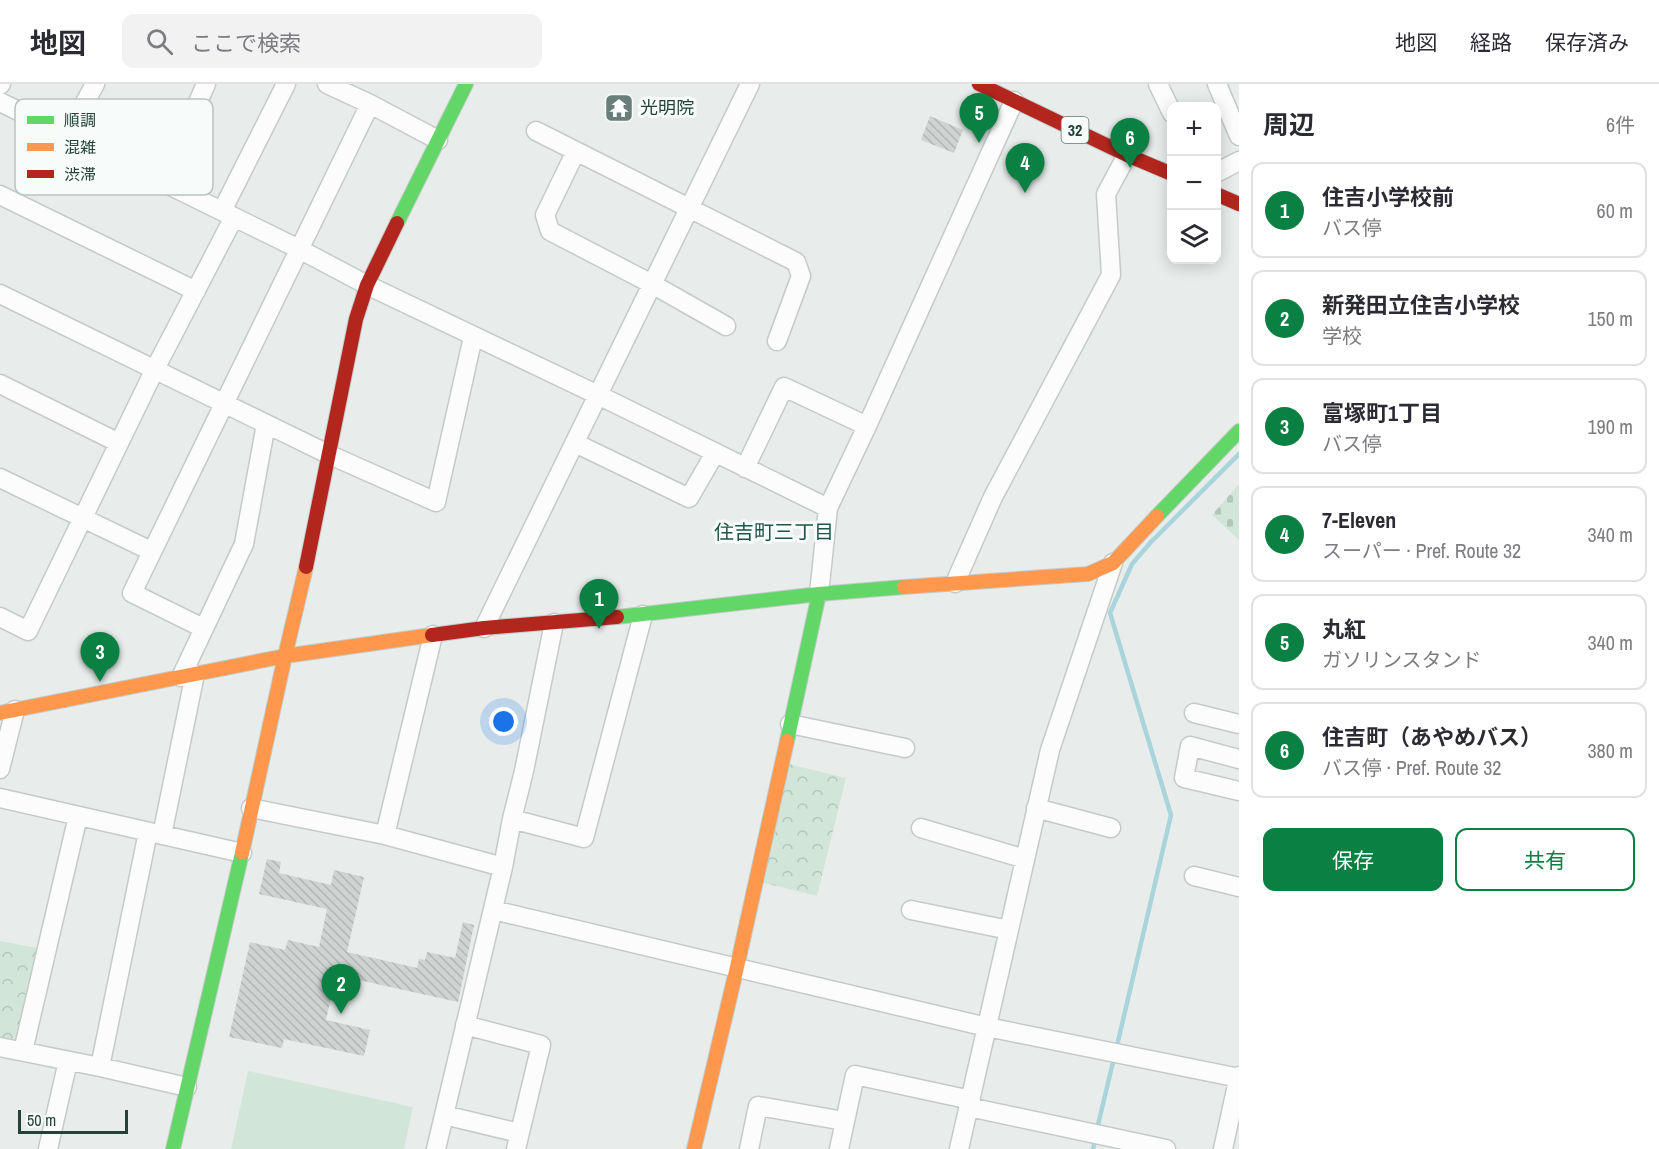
<!DOCTYPE html>
<html lang="ja">
<meta charset="utf-8">
<style>
:root{--surface:#fff;--page:#f2f2f3;--text:#2b2b33;--muted:#7c7c81;--line:#e1e1e2;--accent:#0b8043}
body{margin:0;font-family:"Archivo Narrow","Noto Sans JP",sans-serif;background:var(--page);color:var(--text)}
.controls{position:absolute;right:18px;top:18px;display:grid;overflow:hidden;border-radius:12px;box-shadow:0 3px 15px #0003}
.controls button{width:54px;height:54px;display:grid;place-items:center;padding:0;border:0;border-bottom:2px solid var(--line);background:var(--surface);color:var(--text);font:30px sans-serif}
.scale{position:absolute;left:18px;bottom:15px;width:110px;box-sizing:border-box;padding-left:6px;border:3px solid #24423a;border-top:0;font-size:16px;line-height:21px;white-space:nowrap;color:#24423a;-webkit-text-stroke:4px #f7fbf9;paint-order:stroke}
.you{position:absolute;left:504px;top:638px;width:21px;height:21px;margin:-15px;border:4px solid #fff;border-radius:50%;background:#1a73e8;box-shadow:0 0 0 9px #1a73e833}
.badge{display:grid;place-items:center;width:39px;height:39px;border-radius:50%;background:var(--accent);color:#fff;font-size:20px;font-weight:700}
.pin{position:absolute;translate:-50% -50px;filter:drop-shadow(0 2px 3px #0008)}
.pin::after{content:'';position:absolute;top:32px;width:21px;height:18px;background:inherit;clip-path:polygon(0 0,100% 0,50% 100%)}
.list{margin:0;padding:0;list-style:none}
h2{display:flex;justify-content:space-between;align-items:center;height:78px;margin:0;padding:0 24px;font-size:26px}
h2 small{font-size:20px;font-weight:400;color:var(--muted)}
.list li{display:grid;grid-template-columns:39px 1fr auto;gap:18px;align-items:center;box-sizing:border-box;height:96px;margin:0 12px 12px;padding:0 12px;border:2px solid var(--line);border-radius:12px}
.list b{display:block;font-size:22px;white-space:nowrap}
.list p{margin:0;font-size:20px;white-space:nowrap;color:var(--muted)}
.list em{font-size:20px;font-style:normal;color:var(--muted)}
.actions{display:flex;gap:12px;padding:18px 24px}
.actions a{flex:1;padding:14px 0;border:2px solid var(--accent);border-radius:12px;text-align:center;font-size:21px;color:var(--accent)}
.actions .main{background:var(--accent);color:#fff}
.icon{flex:none;width:33px;height:33px;fill:none;stroke:currentColor;stroke-width:2;stroke-linecap:round;stroke-linejoin:round}
.map{position:relative;flex:none;width:1239px;height:1065px;overflow:hidden}
header{display:flex;align-items:center;gap:36px;box-sizing:border-box;height:84px;padding:0 30px;background:var(--surface);border-bottom:2px solid var(--line)}
header strong{font-size:28px}
nav{display:flex;gap:33px;margin-inline-start:auto;font-size:21px}
.search{width:420px;height:54px;background:var(--page);display:flex;align-items:center;gap:15px;box-sizing:border-box;padding:0 21px;border-radius:12px;color:var(--muted);font-size:22px}
main{display:flex}
aside{flex:1;background:var(--surface)}
.map>svg:first-child{display:block}
</style>
<header>
<strong>地図</strong>
<div class="search"><svg class="icon" aria-label="search" viewBox="0 0 24 24"><circle cx="10" cy="10" r="6"/><path d="M15 15l6 6"/></svg>ここで検索</div>
<nav><a>地図</a><a>経路</a><a>保存済み</a></nav>
</header>
<main>
<div class="map">
<svg width="1239" height="1065" viewBox="0 0 1239 1065">
<defs>
<pattern id="cemetery-stones" width="16" height="16" patternUnits="userSpaceOnUse" patternTransform="scale(1.5)"><rect width="16" height="16" fill="#d1e6d8"/><path d="M2 7V4a2 2 0 0 1 4 0v3zM10 15v-3a2 2 0 0 1 4 0v3z" fill="#b3c6ba"/></pattern>
<pattern id="park-crowns" width="20" height="18" patternUnits="userSpaceOnUse" patternTransform="scale(1.5)"><rect width="20" height="18" fill="#d1e6d8"/><path d="M2 6a3 3 0 1 1 6 0M12 15a3 3 0 1 1 6 0" fill="none" stroke="#b3c6ba"/></pattern>
<pattern id="building-back-hatch" width="6" height="6" patternUnits="userSpaceOnUse" patternTransform="scale(1.5)"><rect width="6" height="6" fill="#cfd4d2"/><path d="M-1 5l2 2M0 0l6 6M5-1l2 2" fill="none" stroke="#b2b7b5"/></pattern>
</defs>
<rect width="100%" height="100%" fill="#e8edeb"/>
<path fill="url(#cemetery-stones)" d="M1239 400V456L1212 431Z"/>
<path fill="url(#park-crowns)" d="M789 680 846 694 817 812 760 798Z
M0 857 37 864 20 949 10 957 0 955Z"/>
<path fill="#d1e6d8" d="M248 987 413 1023 404 1065H231Z"/>
<g fill="none" stroke-linecap="round" stroke-linejoin="round">
<path stroke="#a9d4db" stroke-width="4.5" d="M1116 966 1171 731 1110 529 1132 480 1151 458 1239 370
M1097 1045 1114 974
M1093 1065 1096 1053"/>
</g>
<path fill="url(#building-back-hatch)" d="M930 32 963 46 954 69 921 56Z
M267 775 281 778 279 789 331 801 334 786 364 793 347 868 417 884 419 875 425 876 427 868 455 874 463 838 474 841 458 918 336 891 326 936 370 946 364 972 284 955 282 964 229 953 250 858 285 866 288 856 319 863 327 825 259 810Z"/>
<g fill="none" stroke-linecap="round" stroke-linejoin="round">
<g stroke="#c5cac8" stroke-width="21">
<path id="street" d="M327 0 370 20 438 56
M1158 0 1172 29
M1217 0 1239 52
M0 1 1 0
M0 18 299 165 367 201 598 311 828 424
M536 47 796 178 801 192 777 257
M67 51 95 0
M576 67 545 131 550 147 652 200 726 242
M1216 89 1239 77
M163 98 206 0
M0 111 196 207
M222 127 286 0
M0 210 330 371 436 418 473 253
M0 300 119 359
M575 359 689 414 715 369
M745 384 784 303 867 342
M0 394 151 467
M955 499 993 413 1111 191 1106 110 1127 71
M819 510 828 424 867 342 1014 17
M0 533 28 547 155 285 234 133
M203 544 132 509 370 20
M484 544 750 0
M181 593 244 460 266 340
M1194 629 1239 640
M790 640 905 664
M1239 675 1190 662 1184 694 1239 707
M0 685 15 626
M0 714 242 769
M251 724 385 751 503 783
M1036 724 1111 744
M512 735 584 754 643 531
M921 744 1025 775
M162 751 195 590
M385 751 433 551
M1194 792 1239 803
M493 826 987 943 1239 994
M911 826 1009 846
M465 941 541 961 516 1065
M0 963 100 983 187 1003
M23 967 78 732
M100 983 148 748
M969 1023 1166 1065
M444 1031 519 1049
M48 1065 68 977
M436 1065 503 783 512 735 524 687 554 539
M749 1065 758 1022 844 1037
M839 1065 855 991 971 1016
M959 1065 1050 666 1113 479
M1223 1065 1239 992"/>
</g>
<g stroke="#c3cbc8" stroke-width="16">
<path id="fast" d="M397 139 466 0
M1157 432 1239 347
M617 533 819 510 904 503
M787 657 819 510
M173 1065 242 769"/>
</g>
<g stroke="#c3cbc8" stroke-width="16">
<path id="slow" d="M904 503 1088 490 1113 479 1157 432
M0 629 285 572 432 551
M242 769 285 572 306 483
M694 1065 737 883 787 657"/>
</g>
<g stroke="#c3cbc8" stroke-width="16">
<path id="jam" d="M979 0 1127 71 1172 90
M1216 110 1239 120
M306 483 356 235 367 201 397 139
M432 551 484 544 617 533"/>
</g>
<use href="#street" stroke="#fcfcfc" stroke-width="18"/>
<use href="#fast" stroke="#63d668" stroke-width="14"/>
<use href="#slow" stroke="#ff974d" stroke-width="14"/>
<use href="#jam" stroke="#b3261e" stroke-width="14"/>
</g>
<defs>
<g id="temple-square" transform="scale(1.5)"><rect x="-9" y="-9" width="18" height="18" rx="4" fill="#697e78" stroke="#f7fbf9"/><path d="M0-6L5-2H3V0L6.5 2.5H4V6H1.5V3h-3V6H-4V2.5H-6.5L-3 0V-2H-5Z" fill="#fff"/></g>
</defs>
<g fill-rule="evenodd">
<use href="#temple-square" x="619" y="24"/>
</g>
<g text-anchor="middle" stroke-width="6" stroke-linejoin="round" paint-order="stroke">
<rect fill="#f7fbf9" stroke="#637a73" stroke-width="1.5" x="1061.5" y="33" width="27" height="26" rx="4.5"/>
<g font-size="16" font-weight="bold" fill="#24423a">
<text x="1075" y="52">32</text>
</g>
<g font-size="18" fill="#24423a" stroke="#f7fbf9" text-anchor="start">
<text x="640" y="30">光明院</text>
</g>
<g font-size="20" fill="#1f5548" stroke="#f7fbf9">
<text x="774" y="455">住吉町三丁目</text>
</g>
</g>
<rect x="15" y="15" width="198" height="96" rx="9" fill="#f7fbf9" stroke="#b8c4c0" stroke-width="1.5"/>
<rect x="27" y="32" width="27" height="8" fill="#63d668"/>
<rect x="27" y="59" width="27" height="8" fill="#ff974d"/>
<rect x="27" y="86" width="27" height="8" fill="#b3261e"/>
<g font-size="16" fill="#24423a">
<text x="64" y="42">順調</text>
<text x="64" y="69">混雑</text>
<text x="64" y="96">渋滞</text>
</g>
</svg>
<div class="controls">
<button>+</button>
<button>−</button>
<button><svg class="icon" aria-label="layers" viewBox="0 0 24 24"><path d="M12 4l9 5-9 5-9-5zM3 14l9 5 9-5"/></svg></button>
</div>
<div class="scale">50 m</div>
<div class="you"></div>
<div class="pin badge" style="left:599px;top:545px">1</div>
<div class="pin badge" style="left:341px;top:930px">2</div>
<div class="pin badge" style="left:100px;top:598px">3</div>
<div class="pin badge" style="left:1025px;top:109px">4</div>
<div class="pin badge" style="left:979px;top:59px">5</div>
<div class="pin badge" style="left:1130px;top:84px">6</div>
</div>
<aside>
<h2>周辺<small>6件</small></h2>
<ul class="list">
<li><span class="badge">1</span><div><b>住吉小学校前</b><p>バス停</p></div><em>60 m</em></li>
<li><span class="badge">2</span><div><b>新発田立住吉小学校</b><p>学校</p></div><em>150 m</em></li>
<li><span class="badge">3</span><div><b>富塚町1丁目</b><p>バス停</p></div><em>190 m</em></li>
<li><span class="badge">4</span><div><b>7-Eleven</b><p>スーパー · Pref. Route 32</p></div><em>340 m</em></li>
<li><span class="badge">5</span><div><b>丸紅</b><p>ガソリンスタンド</p></div><em>340 m</em></li>
<li><span class="badge">6</span><div><b>住吉町（あやめバス）</b><p>バス停 · Pref. Route 32</p></div><em>380 m</em></li>
</ul>
<div class="actions"><a class="main">保存</a><a>共有</a></div>
</aside>
</main>
